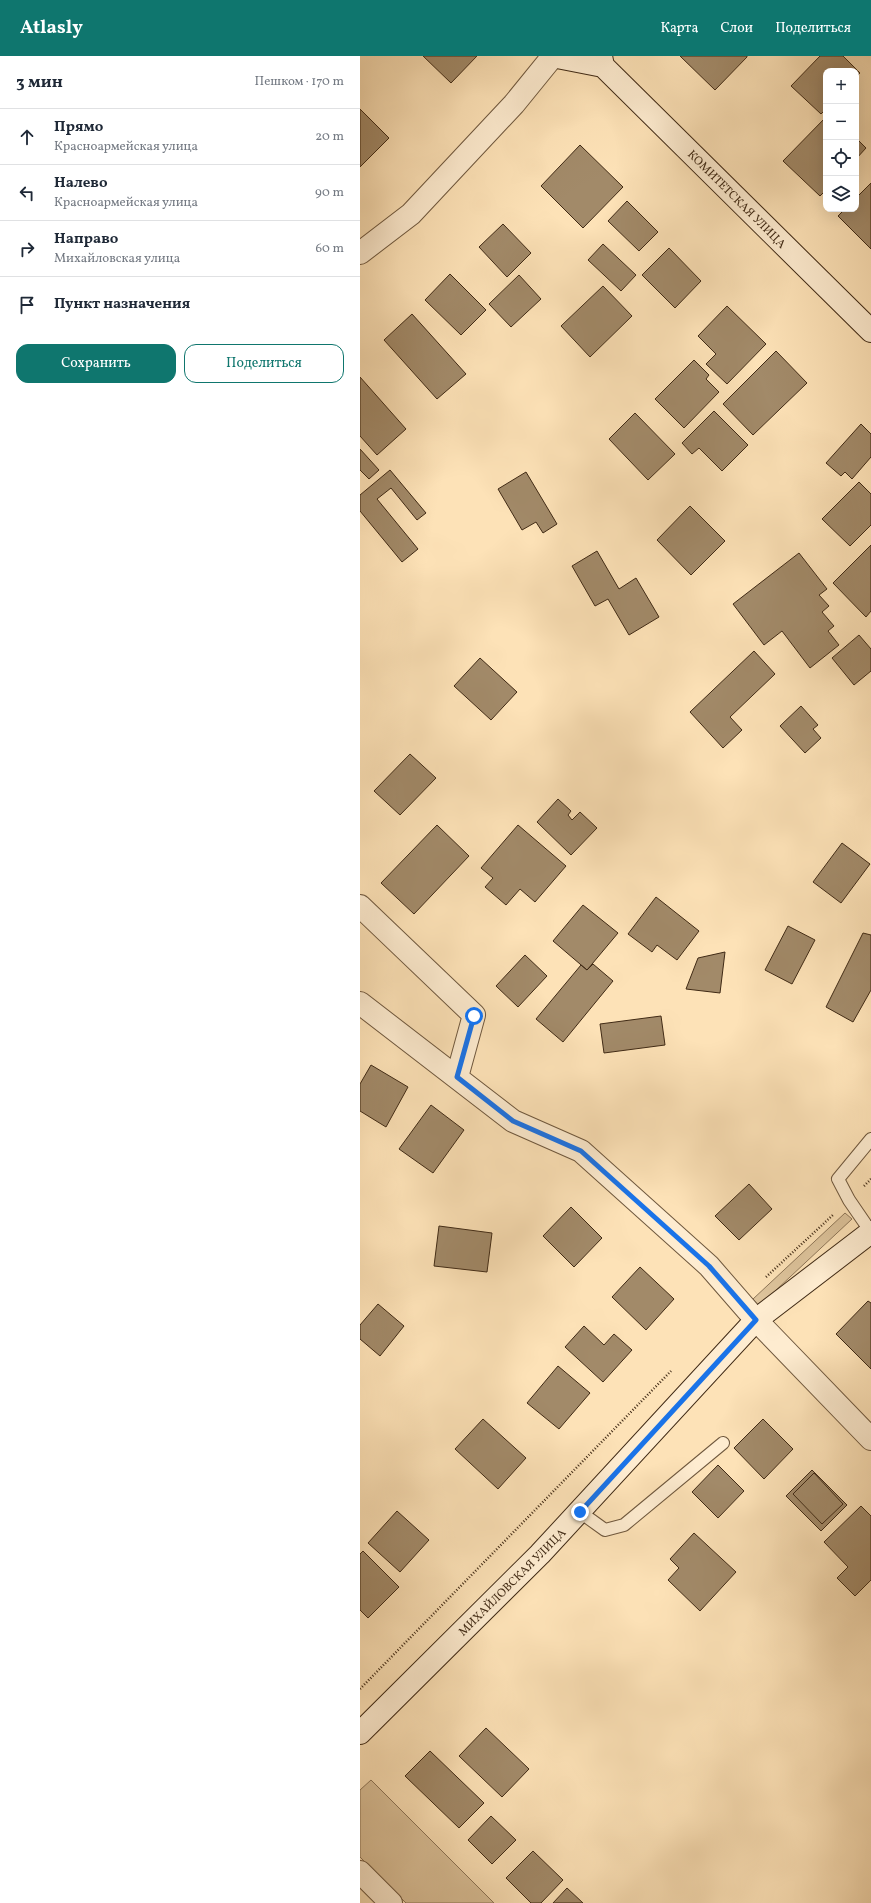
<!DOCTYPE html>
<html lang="ru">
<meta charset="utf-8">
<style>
:root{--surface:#fff;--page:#f2f2f3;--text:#1f2937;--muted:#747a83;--line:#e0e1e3;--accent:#0f766e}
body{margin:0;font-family:Vollkorn,serif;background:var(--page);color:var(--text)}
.controls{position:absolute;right:12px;top:12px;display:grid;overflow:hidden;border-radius:8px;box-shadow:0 4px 16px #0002}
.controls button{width:36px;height:36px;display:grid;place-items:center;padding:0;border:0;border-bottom:1px solid var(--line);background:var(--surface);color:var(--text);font:20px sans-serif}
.stop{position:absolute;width:12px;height:12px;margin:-9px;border:3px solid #1a73e8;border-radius:50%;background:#fff}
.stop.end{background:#1a73e8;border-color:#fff;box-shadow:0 1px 4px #0008}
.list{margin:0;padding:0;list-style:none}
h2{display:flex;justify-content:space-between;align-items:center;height:52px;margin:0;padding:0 16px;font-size:17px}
h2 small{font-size:13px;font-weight:400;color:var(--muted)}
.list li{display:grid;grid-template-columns:26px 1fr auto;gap:12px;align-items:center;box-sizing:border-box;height:56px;padding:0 16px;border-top:1px solid var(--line)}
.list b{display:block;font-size:15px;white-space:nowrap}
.list p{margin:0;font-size:13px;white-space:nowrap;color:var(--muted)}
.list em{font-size:13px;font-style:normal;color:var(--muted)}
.actions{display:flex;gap:8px;padding:12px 16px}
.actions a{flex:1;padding:9px 0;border:1px solid var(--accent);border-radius:12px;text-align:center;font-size:14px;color:var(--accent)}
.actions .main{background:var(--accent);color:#fff}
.icon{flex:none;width:22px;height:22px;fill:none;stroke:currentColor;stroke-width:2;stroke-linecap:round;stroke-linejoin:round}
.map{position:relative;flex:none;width:511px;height:1847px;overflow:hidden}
header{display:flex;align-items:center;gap:24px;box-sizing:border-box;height:56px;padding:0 20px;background:var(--accent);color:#fff}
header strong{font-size:19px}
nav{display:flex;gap:22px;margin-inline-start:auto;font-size:14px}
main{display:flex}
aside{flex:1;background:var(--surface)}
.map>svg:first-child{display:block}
</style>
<header>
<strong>Atlasly</strong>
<nav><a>Карта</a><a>Слои</a><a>Поделиться</a></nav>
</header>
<main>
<aside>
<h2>3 мин<small>Пешком · 170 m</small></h2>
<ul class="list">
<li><svg class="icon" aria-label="ahead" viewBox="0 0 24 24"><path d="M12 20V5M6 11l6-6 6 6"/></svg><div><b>Прямо</b><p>Красноармейская улица</p></div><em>20 m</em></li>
<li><svg class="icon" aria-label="left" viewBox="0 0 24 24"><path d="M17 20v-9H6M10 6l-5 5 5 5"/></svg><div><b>Налево</b><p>Красноармейская улица</p></div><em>90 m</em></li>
<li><svg class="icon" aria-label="right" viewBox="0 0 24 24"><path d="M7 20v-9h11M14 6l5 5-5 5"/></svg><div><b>Направо</b><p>Михайловская улица</p></div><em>60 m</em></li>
<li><svg class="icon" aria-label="arrive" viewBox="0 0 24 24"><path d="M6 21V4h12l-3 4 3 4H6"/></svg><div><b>Пункт назначения</b></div></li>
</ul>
<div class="actions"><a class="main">Сохранить</a><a>Поделиться</a></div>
</aside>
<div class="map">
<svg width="511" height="1847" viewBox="0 0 511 1847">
<rect width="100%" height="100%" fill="#fde2b7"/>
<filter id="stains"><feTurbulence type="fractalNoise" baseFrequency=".005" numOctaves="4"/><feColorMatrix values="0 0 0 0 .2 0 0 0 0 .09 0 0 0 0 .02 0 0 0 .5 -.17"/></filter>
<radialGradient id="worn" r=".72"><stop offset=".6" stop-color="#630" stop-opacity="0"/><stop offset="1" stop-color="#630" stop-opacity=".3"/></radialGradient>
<path fill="#ddc39b" stroke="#8e7658" d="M485 1157 492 1163 399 1250 393 1243Z
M11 1724 134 1847H46L0 1801V1734Z"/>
<path fill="#a28a69" stroke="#402a15" d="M63 0H117L91 27Z
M320 0H387V1L355 34Z
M460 0H483L500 17 496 21V15H466V53L461 58 431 30Z
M0 53 29 82 0 111Z
M466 61V134L460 140 423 105Z
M496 82 506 92 496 103Z
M220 89 263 131 223 172 181 130Z
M511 127V193L478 160 485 153H496V142Z
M267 145 298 176 279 195 248 165Z
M143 168 171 197 147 221 119 191Z
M243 188 276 219 261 235 228 204Z
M309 192 341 225 315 252 282 219Z
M90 218 126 254 101 279 65 244Z
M159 219 181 243 151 271 129 248Z
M243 230 272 260 230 301 201 270Z
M367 250 406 288 367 328 346 308 356 298 338 280Z
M52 258 106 318 77 343 24 284Z
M416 295 447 327 393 379 363 348Z
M334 304 349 319 346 323 359 336 324 372 295 343Z
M0 321 46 373 17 399 0 380Z
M354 355 388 389 362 415 339 392 332 398 322 387Z
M275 357 315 398 288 424 249 383Z
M501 368 511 378V401L492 423 485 416 481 420 466 407Z
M0 393 19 414 9 423 0 414Z
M30 414 66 457 57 464 31 432 17 443 58 493 42 506 0 455V439Z
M166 416 197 468 183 477 176 466 162 474 138 433Z
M499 426 511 438V469L490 490 462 463Z
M330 450 365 485 331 519 297 484Z
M511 489V555L506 561 473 527Z
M237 495 259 533 276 522 299 561 269 579 248 543 235 550 212 510Z
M439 497 467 533 459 539 469 550 462 556 474 570 468 575 479 589 450 612 422 575 404 589 373 548Z
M499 579 511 593V615L494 629 472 602Z
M394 595 415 618 370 661 382 674 363 692 330 656Z
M120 602 157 636 131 664 94 630Z
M441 650 458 669 453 673 461 682 445 697 420 670Z
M50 698 76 722 40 759 14 735Z
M198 743 211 755 208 759 212 764 220 756 237 772 211 799 177 766Z
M77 769 109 800 54 858 21 827Z
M158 769 206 810 175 846 160 833 146 849 125 831 133 822 121 812Z
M482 787 510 808 481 847 453 826Z
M296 841 339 875 317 904 297 889 292 896 268 878Z
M223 849 258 877 227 914 193 885Z
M428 870 455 884 432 928 405 914Z
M503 877 511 879V934L493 966 466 951Z
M365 896 360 937 326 933 338 902Z
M165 899 187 920 158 951 136 930Z
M233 908 253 925 203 986 176 963 221 909 227 914Z
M301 960 305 989 244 997 240 968Z
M11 1009 48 1031 26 1071 0 1055V1028Z
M71 1049 104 1074 73 1117 39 1093Z
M389 1128 412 1153 379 1184 355 1160Z
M211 1151 242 1182 214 1211 183 1180Z
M79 1170 132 1177 127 1216 74 1210Z
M280 1211 314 1243 286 1274 252 1241Z
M508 1245 511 1247V1313L476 1278Z
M18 1248 44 1270 20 1300 0 1283V1269Z
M224 1270 244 1289 254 1278 272 1294 243 1326 205 1291Z
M198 1310 230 1337 199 1373 167 1347Z
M123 1363 166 1402 138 1433 95 1393Z
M403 1363 433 1393 404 1423 374 1392Z
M358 1409 384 1435 358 1462 332 1436Z
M452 1414 487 1449 461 1475 426 1440Z
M454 1417 483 1448 462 1468 433 1438Z
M501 1450 511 1460V1524L495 1540 477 1522 488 1511 464 1486Z
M37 1455 69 1484 40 1516 8 1487Z
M334 1477 376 1516 340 1555 308 1524 319 1512 310 1503Z
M3 1495 39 1531 8 1562 0 1554V1498Z
M126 1672 169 1713 142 1741 99 1700Z
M70 1695 124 1747 99 1772 45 1720Z
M131 1760 156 1784 132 1808 108 1784Z
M173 1795 203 1824 181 1847H171L146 1822Z
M207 1832 223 1847H193Z"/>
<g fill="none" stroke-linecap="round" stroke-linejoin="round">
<g stroke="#6f583e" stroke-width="14">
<path id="lane" d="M511 1176 489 1144 478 1123 511 1083
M220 1456 245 1474 264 1469 363 1387"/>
</g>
<g stroke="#6f583e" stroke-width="24">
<path id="street" d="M0 197 51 158 154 48 193 0
M0 850 114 959 97 1021
M0 947 153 1065 221 1095 349 1210 396 1264 511 1383
M0 1816 31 1847"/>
</g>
<g stroke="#402a15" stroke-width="24">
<path id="secondary" d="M192 0 243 10
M241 0 243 10 511 275
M0 1677 180 1498 396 1264 511 1176"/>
</g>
<path stroke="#402a15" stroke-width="2.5" stroke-dasharray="1 2" stroke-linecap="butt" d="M504 1130 511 1123
M406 1221 474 1158
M0 1633 311 1315"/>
<use href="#lane" stroke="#feecd0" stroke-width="12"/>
<use href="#street" stroke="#feecd0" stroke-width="22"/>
<use href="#secondary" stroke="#feecd0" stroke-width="22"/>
</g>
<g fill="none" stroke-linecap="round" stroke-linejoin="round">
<path stroke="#1a73e8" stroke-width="5" d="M114 960 97 1021 153 1065 221 1095 349 1210 396 1264 220 1456"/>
</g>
<g text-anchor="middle" stroke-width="3" stroke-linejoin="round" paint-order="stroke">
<g font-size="12" fill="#402a15" stroke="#feecd0">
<text transform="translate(377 143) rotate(45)" y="4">КОМИТЕТСКАЯ УЛИЦА</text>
<text transform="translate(152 1526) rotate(-45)" y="4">МИХАЙЛОВСКАЯ УЛИЦА</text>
</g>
</g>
<rect width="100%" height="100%" filter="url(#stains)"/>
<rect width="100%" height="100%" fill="url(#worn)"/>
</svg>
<div class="controls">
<button>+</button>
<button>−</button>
<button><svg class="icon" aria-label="locate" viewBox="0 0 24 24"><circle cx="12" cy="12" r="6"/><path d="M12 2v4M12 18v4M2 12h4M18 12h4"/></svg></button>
<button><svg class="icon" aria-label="layers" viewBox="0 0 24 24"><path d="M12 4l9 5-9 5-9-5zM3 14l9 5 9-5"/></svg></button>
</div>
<div class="stop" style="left:114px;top:960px"></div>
<div class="stop end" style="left:220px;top:1456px"></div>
</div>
</main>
